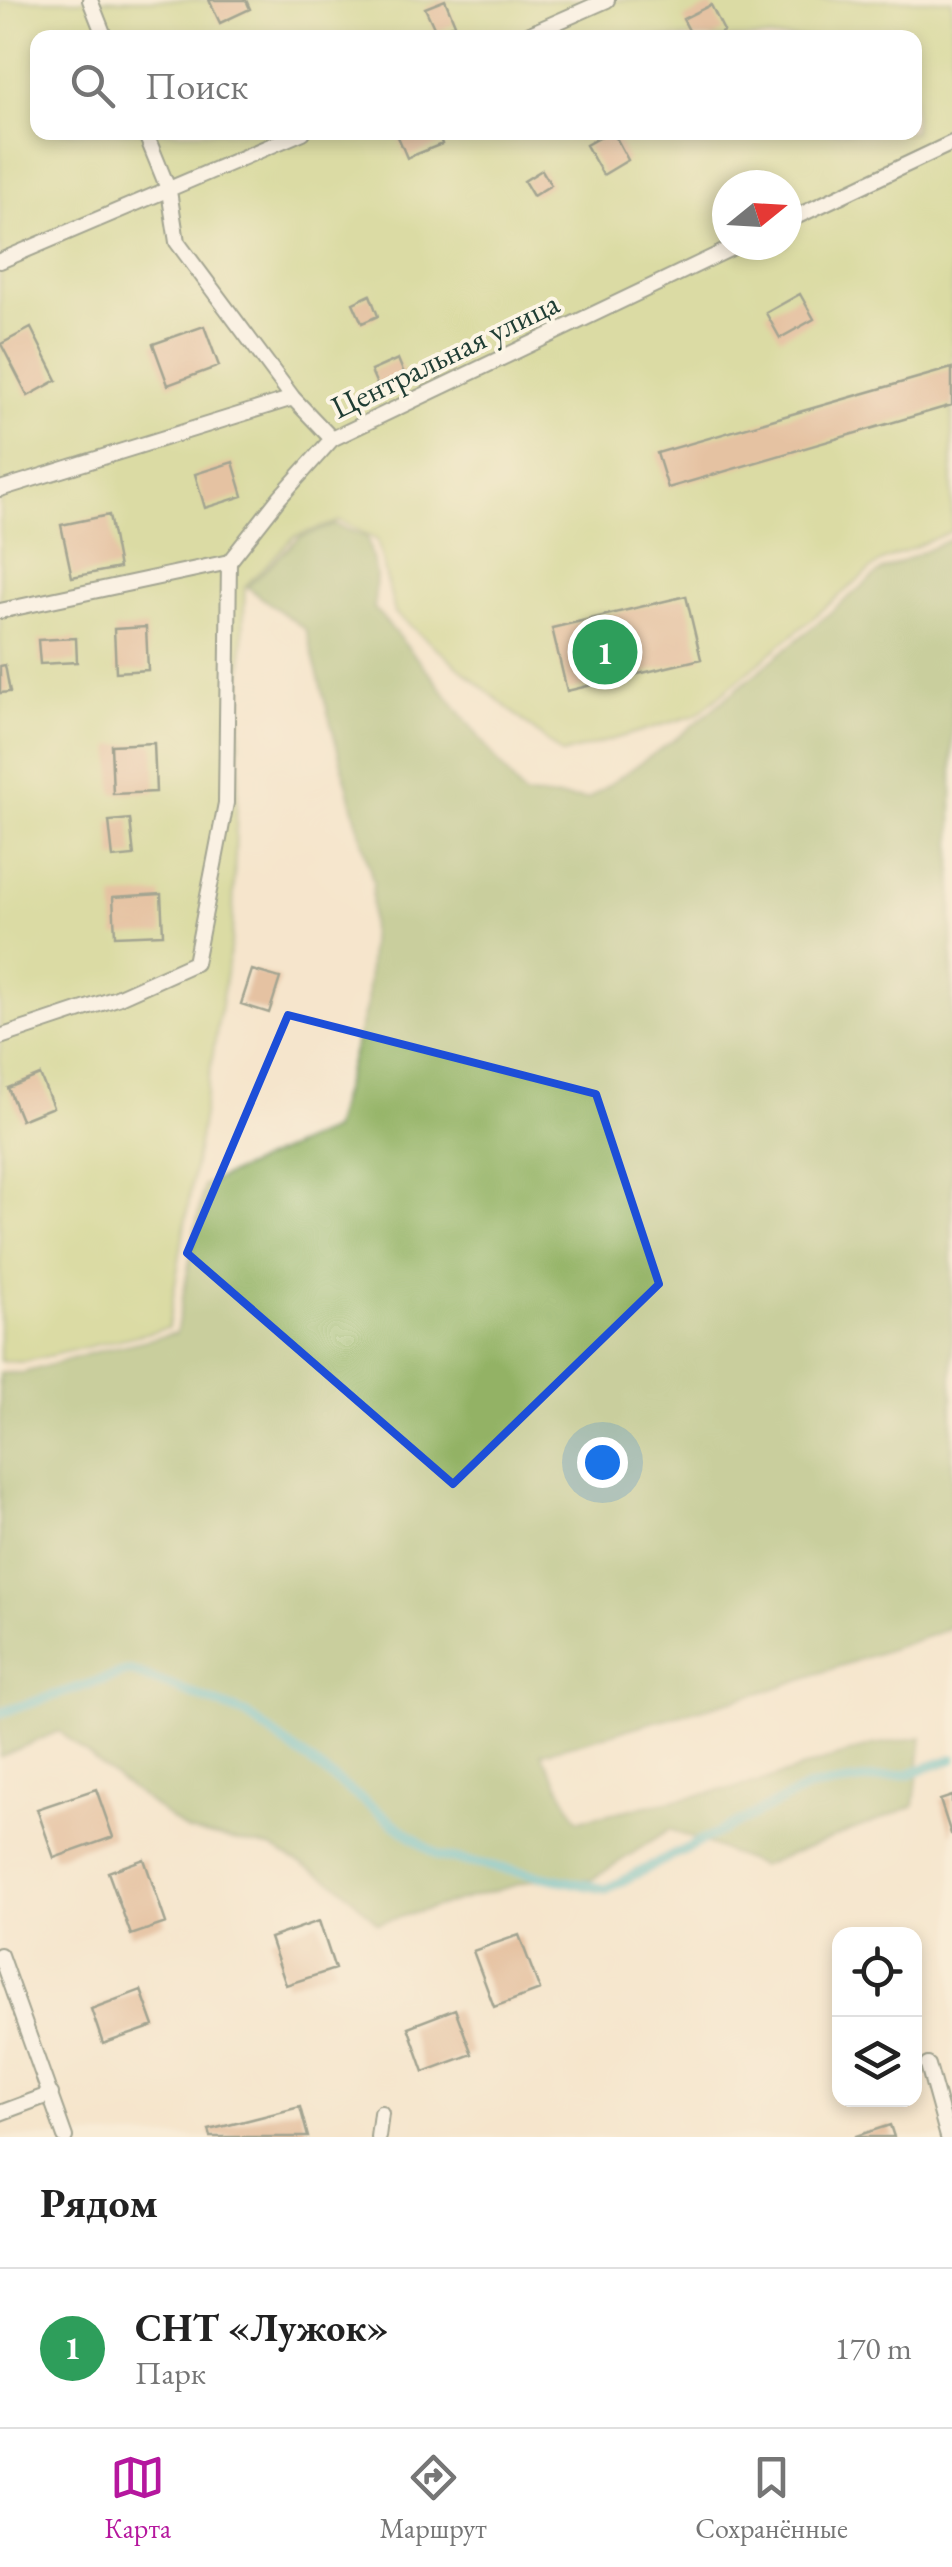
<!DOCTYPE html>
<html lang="ru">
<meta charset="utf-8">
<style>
:root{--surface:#fff;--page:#f6f6f6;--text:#222;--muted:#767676;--line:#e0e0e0;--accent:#b5179e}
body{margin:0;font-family:"EB Garamond",serif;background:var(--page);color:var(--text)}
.controls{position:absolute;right:30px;bottom:30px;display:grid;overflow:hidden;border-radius:20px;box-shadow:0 5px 15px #0003}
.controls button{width:90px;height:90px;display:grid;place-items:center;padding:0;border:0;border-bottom:2px solid var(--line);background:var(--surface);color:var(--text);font:50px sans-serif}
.compass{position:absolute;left:712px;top:170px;width:90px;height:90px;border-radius:50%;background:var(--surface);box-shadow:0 5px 15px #0003;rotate:72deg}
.you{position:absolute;left:602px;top:1462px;width:35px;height:35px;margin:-25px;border:8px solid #fff;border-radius:50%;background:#1a73e8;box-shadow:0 0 0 15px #1a73e833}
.badge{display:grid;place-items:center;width:65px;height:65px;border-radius:50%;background:var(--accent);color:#fff;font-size:32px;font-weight:700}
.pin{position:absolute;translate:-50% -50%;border:5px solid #fff;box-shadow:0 2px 10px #0006}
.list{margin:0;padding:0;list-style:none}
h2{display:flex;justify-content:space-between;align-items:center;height:130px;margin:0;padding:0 40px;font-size:42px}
h2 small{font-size:32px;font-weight:400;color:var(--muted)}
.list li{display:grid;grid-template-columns:65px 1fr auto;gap:30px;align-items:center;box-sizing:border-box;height:160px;padding:0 40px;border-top:2px solid var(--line)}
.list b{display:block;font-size:38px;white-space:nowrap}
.list p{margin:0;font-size:32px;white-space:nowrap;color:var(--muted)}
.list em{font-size:32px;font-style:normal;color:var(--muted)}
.icon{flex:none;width:55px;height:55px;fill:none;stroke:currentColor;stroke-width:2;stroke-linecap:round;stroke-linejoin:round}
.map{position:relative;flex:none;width:952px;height:2137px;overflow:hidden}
.search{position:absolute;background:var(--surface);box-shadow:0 5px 15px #0003;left:30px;right:30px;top:30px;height:110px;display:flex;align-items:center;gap:25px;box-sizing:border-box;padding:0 35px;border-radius:20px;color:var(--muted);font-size:38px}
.sheet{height:290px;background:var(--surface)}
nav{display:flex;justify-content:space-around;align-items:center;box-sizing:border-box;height:140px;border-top:2px solid var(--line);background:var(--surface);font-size:28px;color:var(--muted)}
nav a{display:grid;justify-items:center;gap:5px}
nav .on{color:var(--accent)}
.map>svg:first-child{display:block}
</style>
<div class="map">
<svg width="952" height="2137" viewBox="0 0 952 2137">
<rect width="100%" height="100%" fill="#fcf5e5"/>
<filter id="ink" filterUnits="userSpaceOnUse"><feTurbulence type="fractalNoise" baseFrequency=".01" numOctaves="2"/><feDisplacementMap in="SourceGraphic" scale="20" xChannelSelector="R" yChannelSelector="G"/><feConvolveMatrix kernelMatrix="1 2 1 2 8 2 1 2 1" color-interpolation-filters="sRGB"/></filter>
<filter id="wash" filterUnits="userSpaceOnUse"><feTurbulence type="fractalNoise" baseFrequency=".0048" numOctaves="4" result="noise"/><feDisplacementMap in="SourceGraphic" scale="40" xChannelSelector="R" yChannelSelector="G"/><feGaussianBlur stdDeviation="2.25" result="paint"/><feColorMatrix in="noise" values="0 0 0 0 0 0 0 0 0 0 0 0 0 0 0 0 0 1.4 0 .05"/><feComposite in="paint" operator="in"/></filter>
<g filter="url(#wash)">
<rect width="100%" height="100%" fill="#f5e5cc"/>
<path fill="#bacf73" stroke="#6c8654" stroke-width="2.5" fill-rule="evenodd" d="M0 0H952V531L880 562 696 715 562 754 395 613 377 540 340 521 295 536 245 586 232 937 168 1328 23 1362 0 1361ZM38 38H914V132H38ZM727 185H787V245H727Z"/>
<path fill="#93b265" stroke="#59784c" stroke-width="2.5" d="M335 525 367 537 376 575 374 608 432 676 524 796 588 799 681 735 882 570 952 539V1626L937 1633 773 1689 541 1753 578 1820 758 1783 872 1745 922 1737 914 1806 761 1866 670 1829 591 1880H534L378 1923 339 1885 272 1848 187 1831 110 1773 59 1731 0 1757V1373H23L95 1352 176 1333 204 1185 332 1130 367 1003 373 882 306 630 247 587 300 537Z"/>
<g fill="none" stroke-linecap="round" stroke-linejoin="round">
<path stroke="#4ab8c4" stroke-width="10" d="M0 1713 130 1671 246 1714 438 1856 606 1889 807 1788 908 1774 952 1759"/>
</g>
<g id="blocks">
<path fill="#d1976f" d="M209 0H246L250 9 220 23Z
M445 0 455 24 436 32 425 8Z
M711 5 724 31 711 38H693L683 19Z
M396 132H438L442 144 407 158Z
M609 132H613L628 160 603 175 586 145Z
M542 170 551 185 533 196 524 181Z
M800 294 814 319 780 338 766 313Z
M370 295 378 316 362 323 353 303Z
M204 326 219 366 168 385 153 344Z
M31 328 57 380 28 396 1 344Z
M398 359 405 376 378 387 371 371Z
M952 368V405L668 488 657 453Z
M233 462 243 496 205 508 195 474Z
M109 515 119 568 72 577 61 525Z
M686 596 701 659 567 691 552 628Z
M146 627 148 670 116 672 114 629Z
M76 638 77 662 40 664 38 640Z
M5 665 10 692 0 693V666Z
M154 743 156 792 113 794 111 745Z
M130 819 134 856 113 858 109 821Z
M161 894 163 934 115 936 113 897Z
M252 970 280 978 269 1013 241 1004Z
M40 1075 53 1107 21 1120 8 1088Z
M96 1789 113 1837 54 1858 37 1809Z
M952 1796V1834H951L940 1800Z
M144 1859 166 1923 131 1935 108 1872Z
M319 1921 335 1969 286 1985 270 1938Z
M519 1935 540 1990 494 2007 473 1951Z
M141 1990 154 2026 103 2044 91 2009Z
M455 2009 472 2054 424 2072 408 2027Z
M300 2107 308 2137H211L209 2130Z
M890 2125 894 2137H856V2136Z"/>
</g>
</g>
<g filter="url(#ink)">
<use href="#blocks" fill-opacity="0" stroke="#3f564b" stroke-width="2.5"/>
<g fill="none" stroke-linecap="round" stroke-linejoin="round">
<g stroke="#3f564b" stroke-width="18">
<path id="service" d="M90 0 105 38
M521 38 607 0
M145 132 169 191 177 242 293 398 332 439
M787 221 952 143
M0 261 303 132
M0 489 293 398
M0 611 229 562
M0 1037 117 998 195 963 226 803 229 562 280 497 332 439 738 245
M0 1955 65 2137
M928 2065 948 2137
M0 2113 51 2094
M378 2137 381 2113"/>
</g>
<use href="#service" stroke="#fff" stroke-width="14"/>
</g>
</g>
<path d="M0 0H952V2137H0ZM288 1015 596 1094 659 1284 453 1484 187 1253Z" fill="#f5e5cc" fill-opacity=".55" fill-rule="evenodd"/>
<path fill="none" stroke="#1d4ed8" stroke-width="8" stroke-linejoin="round" d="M288 1015 596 1094 659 1284 453 1484 187 1253Z"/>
<g text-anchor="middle" stroke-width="8" stroke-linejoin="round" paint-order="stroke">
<g font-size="32" fill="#1f3d34" stroke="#fcf5e5">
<text transform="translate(445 355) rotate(-26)" y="11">Центральная улица</text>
</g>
</g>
</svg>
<div class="controls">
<button><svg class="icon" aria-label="locate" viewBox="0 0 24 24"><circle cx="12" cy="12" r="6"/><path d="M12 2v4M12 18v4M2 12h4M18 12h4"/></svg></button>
<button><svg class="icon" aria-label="layers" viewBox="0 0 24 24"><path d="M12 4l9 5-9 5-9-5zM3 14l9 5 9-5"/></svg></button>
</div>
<svg class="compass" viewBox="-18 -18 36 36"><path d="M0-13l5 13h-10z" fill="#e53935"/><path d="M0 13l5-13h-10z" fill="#767676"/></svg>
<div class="you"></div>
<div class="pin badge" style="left:605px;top:652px;background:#2e9e5b">1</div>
<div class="search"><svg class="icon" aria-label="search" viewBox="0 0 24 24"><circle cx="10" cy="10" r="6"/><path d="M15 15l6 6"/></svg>Поиск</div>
</div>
<section class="sheet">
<h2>Рядом<small></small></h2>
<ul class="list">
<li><span class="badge" style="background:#2e9e5b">1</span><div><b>СНТ «Лужок»</b><p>Парк</p></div><em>170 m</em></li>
</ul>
</section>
<nav>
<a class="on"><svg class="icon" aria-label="map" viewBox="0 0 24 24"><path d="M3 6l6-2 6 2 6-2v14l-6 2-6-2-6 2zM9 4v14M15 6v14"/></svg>Карта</a>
<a><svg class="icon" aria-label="directions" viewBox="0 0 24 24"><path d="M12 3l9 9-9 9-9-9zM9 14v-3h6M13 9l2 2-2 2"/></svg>Маршрут</a>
<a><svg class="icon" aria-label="saved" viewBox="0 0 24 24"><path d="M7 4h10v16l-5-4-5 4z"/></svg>Сохранённые</a>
</nav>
